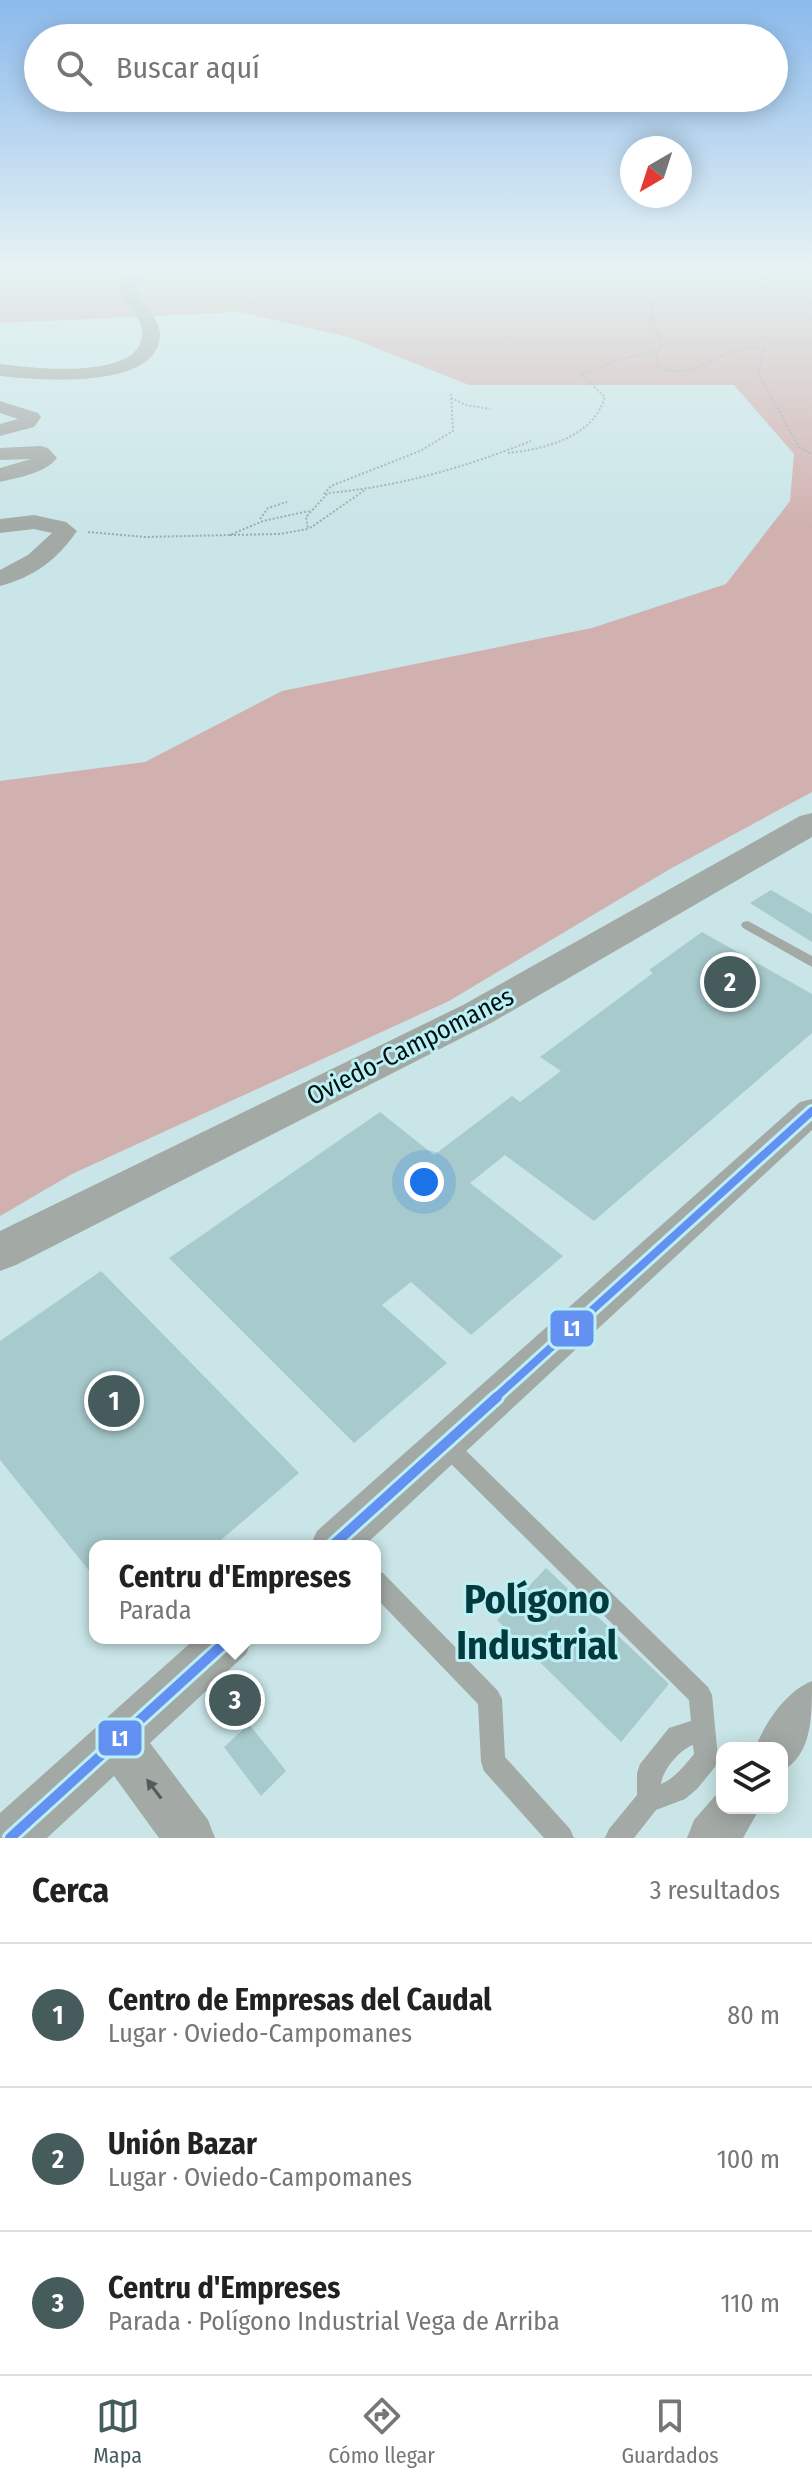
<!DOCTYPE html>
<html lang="es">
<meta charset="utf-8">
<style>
:root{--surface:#fff;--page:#f2f2f2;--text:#222;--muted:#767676;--line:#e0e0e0;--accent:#465b5c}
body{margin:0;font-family:"Fira Sans Condensed",sans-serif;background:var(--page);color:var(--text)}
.controls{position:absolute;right:24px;bottom:24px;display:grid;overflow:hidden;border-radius:16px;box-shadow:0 4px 20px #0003}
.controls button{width:72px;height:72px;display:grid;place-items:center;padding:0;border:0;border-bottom:2px solid var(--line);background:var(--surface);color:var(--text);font:40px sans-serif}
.compass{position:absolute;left:620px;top:136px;width:72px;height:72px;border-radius:50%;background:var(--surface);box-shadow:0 4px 20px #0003;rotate:219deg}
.you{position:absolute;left:424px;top:1182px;width:28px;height:28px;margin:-20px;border:6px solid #fff;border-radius:50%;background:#1a73e8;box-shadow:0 0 0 12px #1a73e833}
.badge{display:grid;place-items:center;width:52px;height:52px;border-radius:50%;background:var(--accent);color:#fff;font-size:26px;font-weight:700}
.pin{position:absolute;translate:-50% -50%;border:4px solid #fff;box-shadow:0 2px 8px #0006}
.popup{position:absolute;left:89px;top:1540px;width:292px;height:104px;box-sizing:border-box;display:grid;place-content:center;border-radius:16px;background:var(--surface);filter:drop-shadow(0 2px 6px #0005);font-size:26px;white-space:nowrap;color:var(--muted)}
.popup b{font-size:30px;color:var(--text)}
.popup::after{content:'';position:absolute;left:50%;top:100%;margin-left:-16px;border:16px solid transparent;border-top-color:var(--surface)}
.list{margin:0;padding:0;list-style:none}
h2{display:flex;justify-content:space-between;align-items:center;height:104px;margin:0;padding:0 32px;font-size:34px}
h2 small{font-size:26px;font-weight:400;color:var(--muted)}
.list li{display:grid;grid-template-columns:52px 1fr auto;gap:24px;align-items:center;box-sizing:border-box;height:144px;padding:0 32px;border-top:2px solid var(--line)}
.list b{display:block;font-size:30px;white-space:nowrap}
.list p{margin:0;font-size:26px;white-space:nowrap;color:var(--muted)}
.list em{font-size:26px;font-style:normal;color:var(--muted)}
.icon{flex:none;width:44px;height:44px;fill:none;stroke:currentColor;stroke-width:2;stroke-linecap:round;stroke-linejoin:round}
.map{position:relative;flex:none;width:812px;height:1838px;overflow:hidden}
.search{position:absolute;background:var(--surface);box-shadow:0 4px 20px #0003;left:24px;right:24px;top:24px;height:88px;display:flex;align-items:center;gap:20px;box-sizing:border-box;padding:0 28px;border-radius:44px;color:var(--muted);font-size:30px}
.sheet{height:536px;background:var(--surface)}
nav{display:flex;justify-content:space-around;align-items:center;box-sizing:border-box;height:112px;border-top:2px solid var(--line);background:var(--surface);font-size:22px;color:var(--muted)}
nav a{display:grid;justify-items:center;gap:4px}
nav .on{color:var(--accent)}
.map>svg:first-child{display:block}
</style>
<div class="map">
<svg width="812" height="1838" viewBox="0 0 812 1838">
<rect width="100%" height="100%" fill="#c9e5e7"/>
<path fill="#d1b1af" d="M0 268H812V792L670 869 449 1001 72 1174 0 1216V781L145 762 282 691 592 628 726 584 790 501 794 454 734 385H469L348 337 240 312 0 323Z"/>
<path fill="#a7cacd" d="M771 890 812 914V942L750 903Z
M702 932 812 994V1033L594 1221 505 1155 470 1183 563 1256 471 1335 411 1282 382 1305 447 1363 354 1443 169 1258 380 1112 434 1155 512 1096 520 1102 561 1071 540 1057 653 973 649 970Z
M101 1271 299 1473 214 1546H95V1578L0 1460V1341Z
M546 1568 669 1684 621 1742 497 1620Z
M249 1724 286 1771 261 1796 224 1747Z"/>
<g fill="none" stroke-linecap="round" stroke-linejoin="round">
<path stroke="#a0aaa9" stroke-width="2" stroke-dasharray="2 2" stroke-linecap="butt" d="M657 268 660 297C644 314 653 324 662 343L656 355 658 368C707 382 720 341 765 348L758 373 799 447 812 454
M798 268 812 273
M451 398 466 405 490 409
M508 453C546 449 593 437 605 397L581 374 621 359 657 351
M324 494 331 486 420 451 453 431 451 392
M260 519 268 508 287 502
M310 528 365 490
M88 532 145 537 230 535 263 521 309 511
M230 535 279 534 308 529 306 517 328 493C398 487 466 467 531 441"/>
<path fill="#a3a9a5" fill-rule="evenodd" d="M748 921 812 956V967L743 928 741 925 743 922Z
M446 1436 453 1438 708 1687 712 1695 718 1758 715 1767 697 1789 685 1799 656 1810 634 1838H605L609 1829 637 1795V1773L640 1764 669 1728 691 1721 689 1700 439 1452 436 1445 439 1438ZM693 1745 694 1754C684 1766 675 1778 661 1784 662 1771 680 1749 693 1745Z
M375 1570 383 1573 498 1691 502 1699 505 1757 570 1829 574 1838H544L484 1771 481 1762 478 1704 375 1597Z"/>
<path fill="#a3a9a5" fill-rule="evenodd" d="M812 1099V1130L364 1546H310L317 1531 800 1102Z
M196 1638H253L246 1654 150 1743 208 1820 215 1838H159L114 1776 47 1838H0V1813Z
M812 1681C812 1717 812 1755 782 1771V1748H755C766 1722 785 1692 812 1681Z
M722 1788V1808H760L743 1838H687L694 1820Z"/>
<path fill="#a3a9a5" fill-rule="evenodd" d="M130 268H146L136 287C140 304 161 318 160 336 157 391 36 380 0 376V364C30 368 140 381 142 335 144 307 103 300 130 268Z
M0 401 38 413 41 417 34 427 0 436V424L18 419 0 413Z
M41 446 48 448 57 458C44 474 19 477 0 482V468L31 459 0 460V448Z
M34 515 66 522 77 531C57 560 34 577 0 586V570L28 555 52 533 34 529 0 533V519Z
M812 813V837L491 1023 16 1265 0 1271V1231L463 1005 800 816Z"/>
<g stroke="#bcf0f4" stroke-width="14">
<path id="bus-1-far1" d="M494 1399 812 1111"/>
</g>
<g stroke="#bcf0f4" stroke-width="16">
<path id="bus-1" d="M332 1546 497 1397
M10 1838 230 1638"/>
</g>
<use href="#bus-1-far1" stroke="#6291f2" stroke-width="8"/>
<use href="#bus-1" stroke="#6291f2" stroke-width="10"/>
</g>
<defs><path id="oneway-solid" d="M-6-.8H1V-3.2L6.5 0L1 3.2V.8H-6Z" transform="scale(2)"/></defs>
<use fill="#525c5b" href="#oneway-solid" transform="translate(154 1789) rotate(-127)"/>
<linearGradient id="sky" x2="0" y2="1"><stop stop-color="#8bbaec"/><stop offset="0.51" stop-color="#e7f3f4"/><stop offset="1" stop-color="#e7f3f4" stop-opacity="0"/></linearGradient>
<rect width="812" height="526" fill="url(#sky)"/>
<g text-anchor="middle" stroke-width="6" stroke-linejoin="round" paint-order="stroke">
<g font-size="26" fill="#001011" stroke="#bcf0f4">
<text transform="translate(410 1046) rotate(-27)" y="9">Oviedo-Campomanes</text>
</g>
<g font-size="40" font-weight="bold" fill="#023a3e" stroke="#bcf0f4">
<text x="537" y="1613">Polígono<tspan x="537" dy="46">Industrial</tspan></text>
</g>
</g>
<g stroke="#bcf0f4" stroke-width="3">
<rect x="549" y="1309" width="46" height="39" rx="8" fill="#6291f2"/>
<rect x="97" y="1719" width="46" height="38" rx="8" fill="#6291f2"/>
</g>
<g font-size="22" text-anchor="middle" font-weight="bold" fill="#fff">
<text x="572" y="1336">L1</text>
<text x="120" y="1746">L1</text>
</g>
</svg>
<div class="controls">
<button><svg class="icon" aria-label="layers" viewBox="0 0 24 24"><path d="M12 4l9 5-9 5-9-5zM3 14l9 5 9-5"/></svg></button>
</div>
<svg class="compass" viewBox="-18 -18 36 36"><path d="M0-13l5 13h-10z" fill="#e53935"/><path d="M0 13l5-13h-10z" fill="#767676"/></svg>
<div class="you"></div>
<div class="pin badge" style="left:114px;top:1401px">1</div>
<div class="pin badge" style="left:730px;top:982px">2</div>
<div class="pin badge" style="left:235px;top:1700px">3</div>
<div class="popup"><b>Centru d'Empreses</b>Parada</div>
<div class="search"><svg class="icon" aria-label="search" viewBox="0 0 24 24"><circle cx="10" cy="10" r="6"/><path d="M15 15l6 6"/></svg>Buscar aquí</div>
</div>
<section class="sheet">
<h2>Cerca<small>3 resultados</small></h2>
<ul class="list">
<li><span class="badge">1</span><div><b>Centro de Empresas del Caudal</b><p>Lugar · Oviedo-Campomanes</p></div><em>80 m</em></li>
<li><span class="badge">2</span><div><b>Unión Bazar</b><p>Lugar · Oviedo-Campomanes</p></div><em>100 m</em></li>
<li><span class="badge">3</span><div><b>Centru d'Empreses</b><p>Parada · Polígono Industrial Vega de Arriba</p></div><em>110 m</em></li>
</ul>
</section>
<nav>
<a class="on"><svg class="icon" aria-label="map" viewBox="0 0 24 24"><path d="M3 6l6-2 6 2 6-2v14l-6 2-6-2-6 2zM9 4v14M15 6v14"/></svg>Mapa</a>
<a><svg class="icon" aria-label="directions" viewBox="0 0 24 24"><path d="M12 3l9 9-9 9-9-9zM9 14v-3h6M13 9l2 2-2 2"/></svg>Cómo llegar</a>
<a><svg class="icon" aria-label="saved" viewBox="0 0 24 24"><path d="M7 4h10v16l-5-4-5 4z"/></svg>Guardados</a>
</nav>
